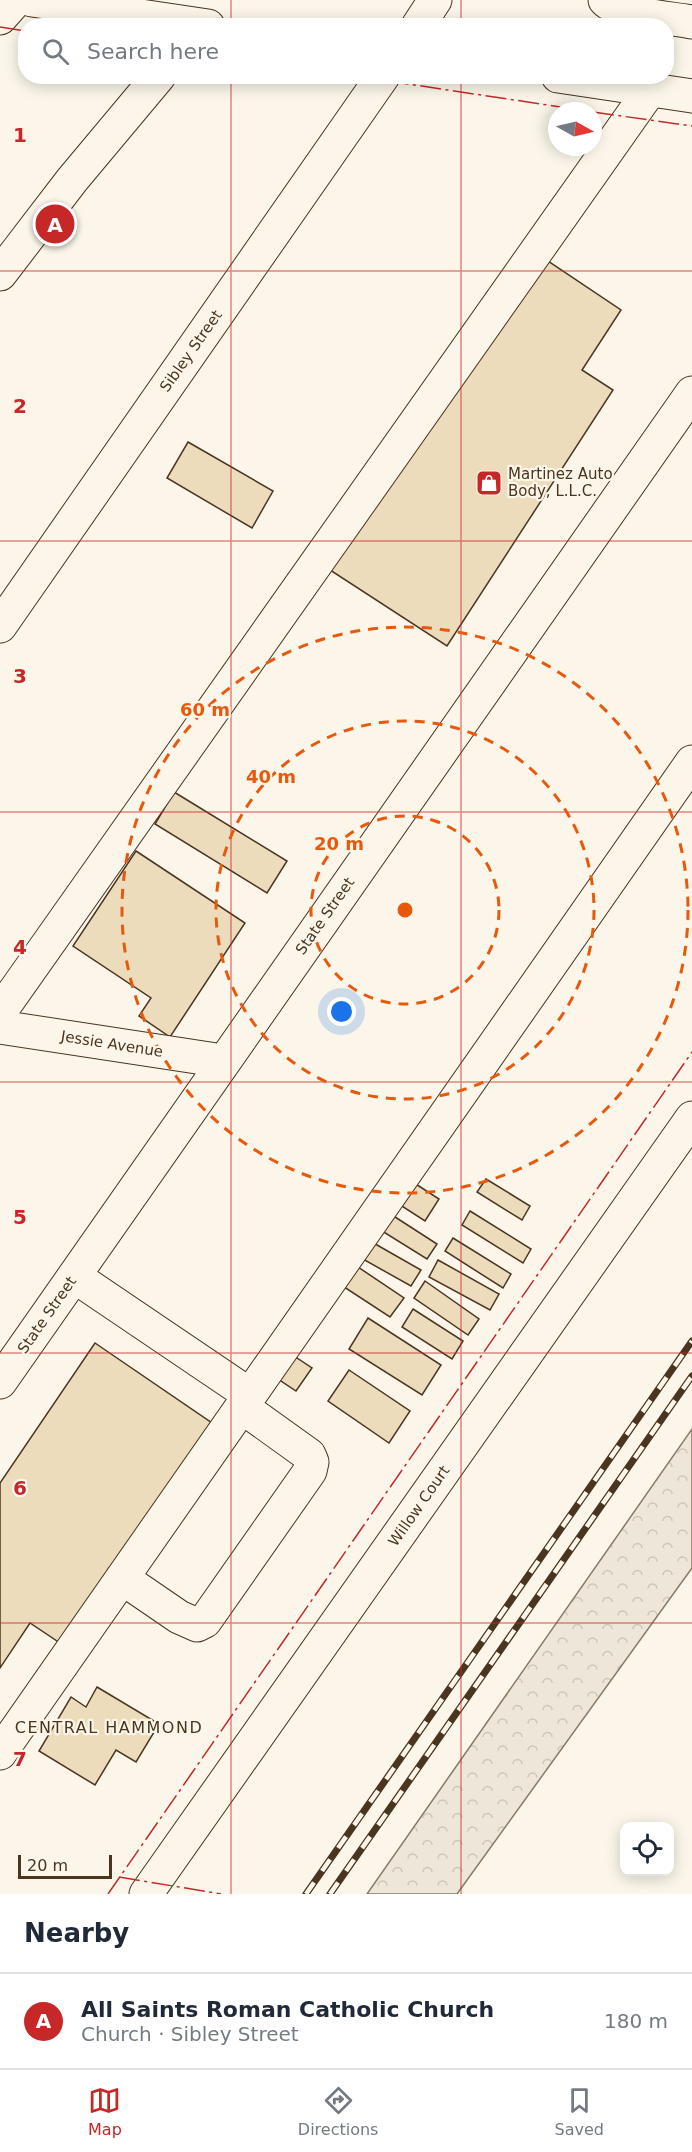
<!DOCTYPE html>
<meta charset="utf-8">
<style>
:root{--surface:#fff;--page:#f2f2f3;--text:#1f2937;--muted:#747a83;--line:#e0e1e3;--accent:#c62828}
body{margin:0;font-family:"DejaVu Sans",sans-serif;background:var(--page);color:var(--text)}
.controls{position:absolute;right:18px;bottom:18px;display:grid;overflow:hidden;border-radius:12px;box-shadow:0 3px 15px #0003}
.controls button{width:54px;height:54px;display:grid;place-items:center;padding:0;border:0;border-bottom:2px solid var(--line);background:var(--surface);color:var(--text);font:30px sans-serif}
.compass{position:absolute;left:548px;top:102px;width:54px;height:54px;border-radius:50%;background:var(--surface);box-shadow:0 3px 15px #0003;rotate:98deg}
.scale{position:absolute;left:18px;bottom:15px;width:94px;box-sizing:border-box;padding-left:6px;border:3px solid #4a3520;border-top:0;font-size:16px;line-height:21px;white-space:nowrap;color:#4a3520;-webkit-text-stroke:4px #fbf6e9;paint-order:stroke}
.you{position:absolute;left:342px;top:1012px;width:21px;height:21px;margin:-15px;border:4px solid #fff;border-radius:50%;background:#1a73e8;box-shadow:0 0 0 9px #1a73e833}
.badge{display:grid;place-items:center;width:39px;height:39px;border-radius:50%;background:var(--accent);color:#fff;font-size:20px;font-weight:700}
.pin{position:absolute;translate:-50% -50%;border:3px solid #fff;box-shadow:0 2px 6px #0006}
.list{margin:0;padding:0;list-style:none}
h2{display:flex;justify-content:space-between;align-items:center;height:78px;margin:0;padding:0 24px;font-size:26px}
h2 small{font-size:20px;font-weight:400;color:var(--muted)}
.list li{display:grid;grid-template-columns:39px 1fr auto;gap:18px;align-items:center;box-sizing:border-box;height:96px;padding:0 24px;border-top:2px solid var(--line)}
.list b{display:block;font-size:22px;white-space:nowrap}
.list p{margin:0;font-size:20px;white-space:nowrap;color:var(--muted)}
.list em{font-size:20px;font-style:normal;color:var(--muted)}
.icon{flex:none;width:33px;height:33px;fill:none;stroke:currentColor;stroke-width:2;stroke-linecap:round;stroke-linejoin:round}
.map{position:relative;flex:none;width:692px;height:1894px;overflow:hidden}
.search{position:absolute;background:var(--surface);box-shadow:0 3px 15px #0003;left:18px;right:18px;top:18px;height:66px;display:flex;align-items:center;gap:15px;box-sizing:border-box;padding:0 21px;border-radius:24px;color:var(--muted);font-size:22px}
.sheet{height:174px;background:var(--surface)}
nav{display:flex;justify-content:space-around;align-items:center;box-sizing:border-box;height:84px;border-top:2px solid var(--line);background:var(--surface);font-size:16px;color:var(--muted)}
nav a{display:grid;justify-items:center;gap:3px}
nav .on{color:var(--accent)}
.map>svg:first-child{display:block}
</style>
<div class="map">
<svg width="692" height="1894" viewBox="0 0 692 1894">
<defs>
<pattern id="forest-crowns" width="20" height="18" patternUnits="userSpaceOnUse" patternTransform="scale(1.5)"><rect width="20" height="18" fill="#ede6d9"/><path d="M2 6a3 3 0 1 1 6 0M12 15a3 3 0 1 1 6 0" fill="none" stroke="#cdc6ba"/></pattern>
</defs>
<rect width="100%" height="100%" fill="#fbf6e9"/>
<path fill="url(#forest-crowns)" stroke="#887966" stroke-width="1.5" d="M692 1429V1568L457 1894H367Z"/>
<path fill="#ecdcbc" stroke="#4a3520" stroke-width="1.5" d="M536 253 621 310 582 370 613 390 447 646 330 570Z
M188 442 273 491 252 528 167 478Z
M174 792 287 861 267 893 155 824Z
M136 851 245 923 170 1037 139 1016 151 998 73 946Z
M408 1179 439 1199 425 1221 394 1201Z
M486 1179 530 1206 522 1220 477 1192Z
M470 1211 531 1249 523 1263 462 1225Z
M392 1215 437 1244 427 1259 382 1231Z
M453 1238 511 1274 503 1288 445 1251Z
M370 1241 421 1270 411 1286 361 1258Z
M438 1260 499 1294 490 1310 429 1277Z
M355 1265 404 1298 390 1317 341 1285Z
M425 1281 479 1319 468 1335 414 1298Z
M413 1309 463 1341 452 1359 402 1327Z
M368 1318 441 1365 422 1395 349 1349Z
M95 1343 212 1423 63 1645 30 1623 0 1668V1483Z
M288 1352 312 1368 296 1391 272 1375Z
M349 1370 410 1411 389 1443 328 1401Z
M97 1687 159 1724 136 1762 116 1750 95 1785 39 1751 71 1697 86 1707Z"/>
<g fill="none" stroke-linecap="round" stroke-linejoin="round">
<g stroke="#4a3520" stroke-width="35">
<path id="minor" d="M32 0 208 26
M605 0C619 15 671 18 692 22
M0 18 16 0
M558 76 692 96
M0 274 72 180 159 76
M0 1012 650 90
M0 1027 223 1061
M74 1276 250 1395
M0 1382 692 393
M122 1578 179 1617 197 1625 205 1621 310 1471 312 1462 309 1455 242 1407
M0 1753 692 762
M146 1894 692 1118"/>
</g>
<g stroke="#4a3520" stroke-width="35">
<path id="major" d="M418 26 435 0
M0 626 383 76"/>
</g>
<use href="#minor" stroke="#fbf6e9" stroke-width="33"/>
<use href="#major" stroke="#fbf6e9" stroke-width="33"/>
<g stroke="#4a3520" stroke-width="7">
<path id="rail" d="M306 1894 692 1341
M330 1894 692 1376"/>
</g>
<use href="#rail" stroke="#fbf6e9" stroke-width="4.5" stroke-dasharray="14" stroke-linecap="butt"/>
<path stroke="#c62828" stroke-width="1.5" stroke-dasharray="21 4.5 3 4.5" stroke-linecap="butt" d="M0 27 26 31
M355 76 587 111
M593 112 692 126
M119 1877 221 1894
M108 1894 692 1052"/>
</g>
<path fill="none" stroke="#c62828" stroke-width="1.5" stroke-opacity="0.55" d="M231 0V26M461 0V26M231 76V1894M461 76V1894M0 271H692M0 541H692M0 812H692M0 1082H692M0 1353H692M0 1623H692"/>
<g fill="none" stroke="#e8590c" stroke-width="3" stroke-dasharray="10 8">
<circle cx="405" cy="910" r="94"/>
<circle cx="405" cy="910" r="189"/>
<circle cx="405" cy="910" r="283"/>
</g>
<defs>
<g id="shop-square" transform="scale(1.35)"><rect x="-9" y="-9" width="18" height="18" rx="4" fill="#c62828" stroke="#fbf6e9"/><path d="M-5-2.5h2.3a2.7 3.5 0 0 1 5.4 0H5L5.5 6h-11ZM-1.5-2.5h3a1.5 2.3 0 0 0-3 0Z" fill="#fff"/></g>
</defs>
<g fill-rule="evenodd">
<use href="#shop-square" x="489" y="483"/>
</g>
<g text-anchor="middle" stroke-width="4.5" stroke-linejoin="round" paint-order="stroke">
<g font-size="15" fill="#4a3520" stroke="#fbf6e9">
<text transform="translate(191 351) rotate(-55)" y="5">Sibley Street</text>
<text transform="translate(325 916) rotate(-55)" y="5">State Street</text>
<text transform="translate(112 1044) rotate(9)" y="5">Jessie Avenue</text>
<text transform="translate(47 1315) rotate(-55)" y="5">State Street</text>
<text transform="translate(419 1506) rotate(-55)" y="5">Willow Court</text>
</g>
<g font-size="15" fill="#4a3520" stroke="#fbf6e9" text-anchor="start">
<text x="508" y="479">Martinez Auto<tspan x="508" dy="17">Body, L.L.C.</tspan></text>
</g>
<g font-size="16" letter-spacing="1.5" fill="#4a3520" stroke="#fbf6e9">
<text x="109" y="1733">CENTRAL HAMMOND</text>
</g>
</g>
<g font-size="20" text-anchor="middle" font-weight="bold" fill="#c62828" stroke="#fbf6e9" stroke-width="4.5" stroke-linejoin="round" paint-order="stroke">
<text x="20" y="142">1</text>
<text x="20" y="413">2</text>
<text x="20" y="683">3</text>
<text x="20" y="954">4</text>
<text x="20" y="1224">5</text>
<text x="20" y="1495">6</text>
<text x="20" y="1766">7</text>
</g>
<circle cx="405" cy="910" r="9" fill="#e8590c" stroke="#fbf6e9" stroke-width="3"/>
<g font-size="18" text-anchor="middle" font-weight="bold" fill="#e8590c" stroke="#fbf6e9" stroke-width="4.5" stroke-linejoin="round" paint-order="stroke">
<text x="205" y="716">60 m</text>
<text x="271" y="783">40 m</text>
<text x="339" y="850">20 m</text>
</g>
</svg>
<div class="controls">
<button><svg class="icon" aria-label="locate" viewBox="0 0 24 24"><circle cx="12" cy="12" r="6"/><path d="M12 2v4M12 18v4M2 12h4M18 12h4"/></svg></button>
</div>
<svg class="compass" viewBox="-18 -18 36 36"><path d="M0-13l5 13h-10z" fill="#e53935"/><path d="M0 13l5-13h-10z" fill="#747a83"/></svg>
<div class="scale">20 m</div>
<div class="you"></div>
<div class="pin badge" style="left:55px;top:224px">A</div>
<div class="search"><svg class="icon" aria-label="search" viewBox="0 0 24 24"><circle cx="10" cy="10" r="6"/><path d="M15 15l6 6"/></svg>Search here</div>
</div>
<section class="sheet">
<h2>Nearby<small></small></h2>
<ul class="list">
<li><span class="badge">A</span><div><b>All Saints Roman Catholic Church</b><p>Church · Sibley Street</p></div><em>180 m</em></li>
</ul>
</section>
<nav>
<a class="on"><svg class="icon" aria-label="map" viewBox="0 0 24 24"><path d="M3 6l6-2 6 2 6-2v14l-6 2-6-2-6 2zM9 4v14M15 6v14"/></svg>Map</a>
<a><svg class="icon" aria-label="directions" viewBox="0 0 24 24"><path d="M12 3l9 9-9 9-9-9zM9 14v-3h6M13 9l2 2-2 2"/></svg>Directions</a>
<a><svg class="icon" aria-label="saved" viewBox="0 0 24 24"><path d="M7 4h10v16l-5-4-5 4z"/></svg>Saved</a>
</nav>
